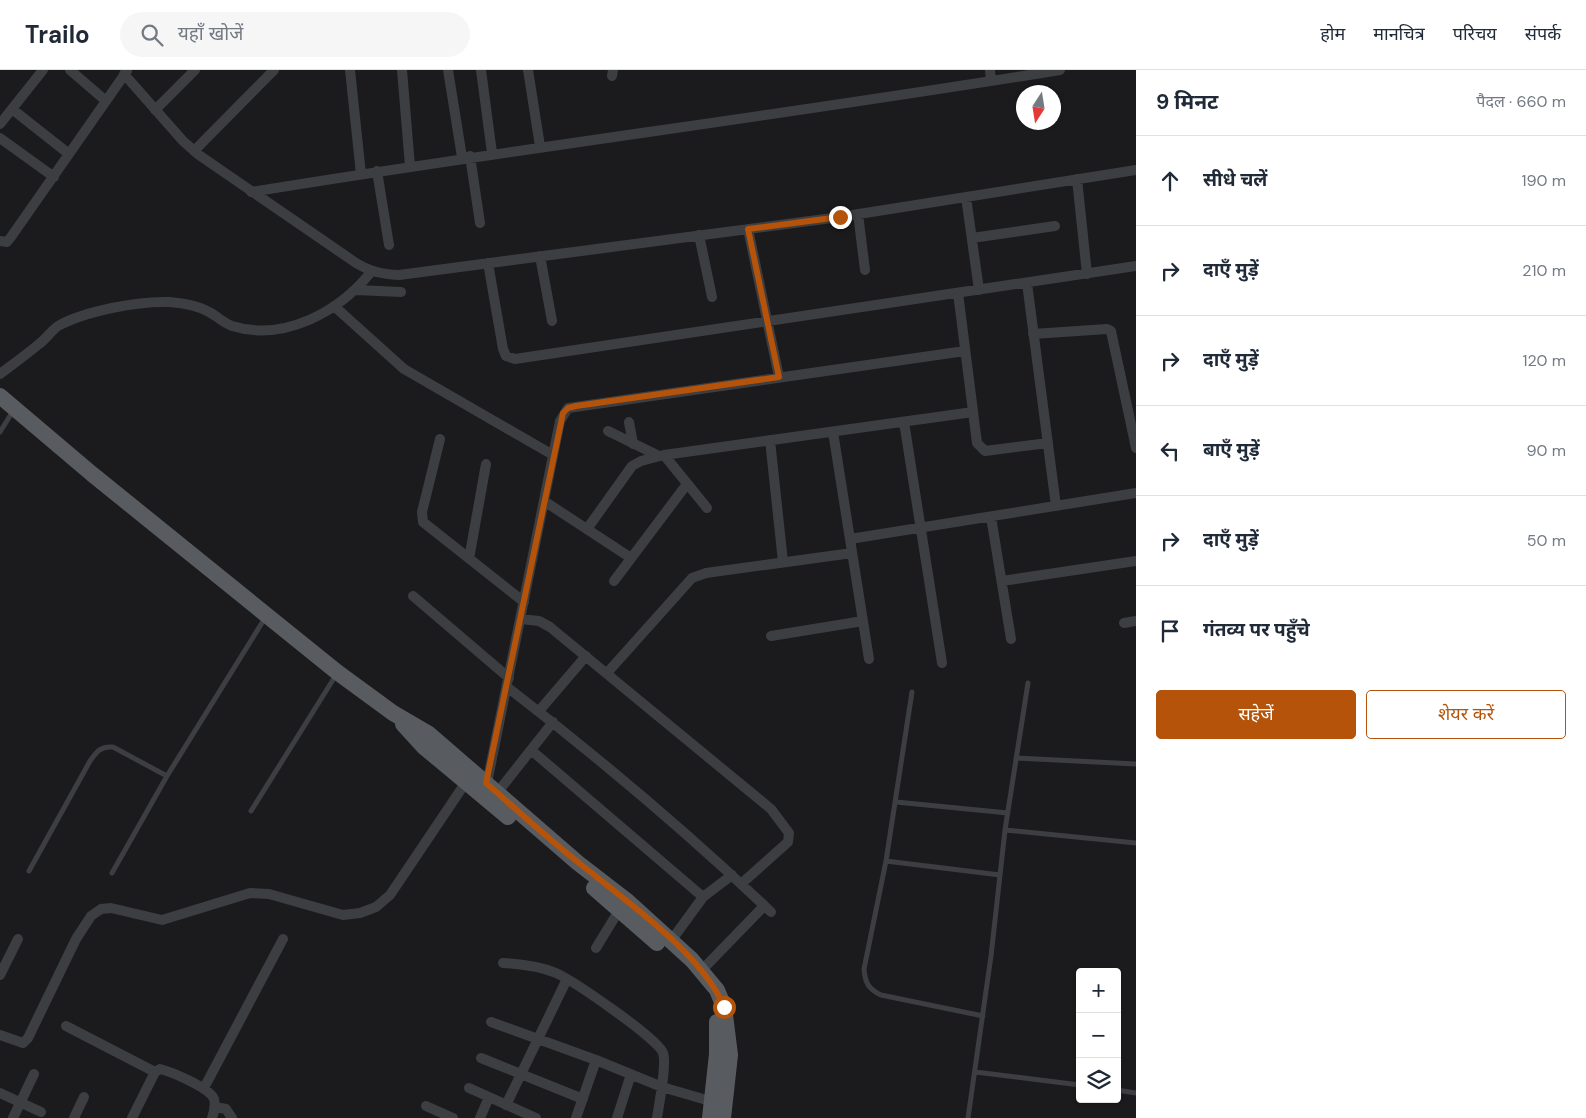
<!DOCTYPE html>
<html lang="hi">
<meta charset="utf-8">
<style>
:root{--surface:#fff;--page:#f6f6f7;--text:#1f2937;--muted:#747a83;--line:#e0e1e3;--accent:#b45309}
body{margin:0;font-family:"DM Sans","Noto Sans Devanagari",sans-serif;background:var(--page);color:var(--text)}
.controls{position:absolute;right:15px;bottom:15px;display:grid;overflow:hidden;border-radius:5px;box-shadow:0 1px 4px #0004}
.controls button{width:45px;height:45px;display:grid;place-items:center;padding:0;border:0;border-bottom:1px solid var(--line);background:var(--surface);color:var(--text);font:25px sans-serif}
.compass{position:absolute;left:1016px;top:15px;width:45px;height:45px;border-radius:50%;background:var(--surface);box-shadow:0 1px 4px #0004;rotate:192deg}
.stop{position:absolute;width:15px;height:15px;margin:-11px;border:4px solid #b45309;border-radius:50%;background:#fff}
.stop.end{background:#b45309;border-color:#fff;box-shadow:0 1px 5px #0008}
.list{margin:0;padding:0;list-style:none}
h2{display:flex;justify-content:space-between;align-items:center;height:65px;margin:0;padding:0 20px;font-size:21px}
h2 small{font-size:16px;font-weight:400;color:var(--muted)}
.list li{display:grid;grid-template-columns:32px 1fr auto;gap:15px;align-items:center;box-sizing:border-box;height:90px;padding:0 20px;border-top:1px solid var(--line)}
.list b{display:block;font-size:19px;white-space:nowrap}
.list em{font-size:16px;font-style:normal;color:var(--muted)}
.actions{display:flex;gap:10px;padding:15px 20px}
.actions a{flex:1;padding:11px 0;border:1px solid var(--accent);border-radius:5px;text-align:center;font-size:18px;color:var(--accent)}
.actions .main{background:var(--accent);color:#fff}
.icon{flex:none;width:28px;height:28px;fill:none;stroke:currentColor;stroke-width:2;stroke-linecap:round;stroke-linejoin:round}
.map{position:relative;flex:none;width:1136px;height:1048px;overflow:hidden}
header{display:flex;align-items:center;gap:30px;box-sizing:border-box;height:70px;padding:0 25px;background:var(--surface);border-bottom:1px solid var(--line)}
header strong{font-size:24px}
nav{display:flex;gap:28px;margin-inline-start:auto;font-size:18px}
.search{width:350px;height:45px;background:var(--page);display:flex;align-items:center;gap:12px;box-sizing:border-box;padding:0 18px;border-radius:28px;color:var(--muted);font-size:19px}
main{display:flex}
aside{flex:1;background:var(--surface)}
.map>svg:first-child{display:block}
</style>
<header>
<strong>Trailo</strong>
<div class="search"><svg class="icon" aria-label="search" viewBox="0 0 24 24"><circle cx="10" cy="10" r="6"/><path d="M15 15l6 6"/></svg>यहाँ खोजें</div>
<nav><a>होम</a><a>मानचित्र</a><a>परिचय</a><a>संपर्क</a></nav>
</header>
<main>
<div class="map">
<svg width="1136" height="1048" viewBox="0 0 1136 1048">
<rect width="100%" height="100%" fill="#1b1b1d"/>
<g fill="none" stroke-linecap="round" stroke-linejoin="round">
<path stroke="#3c3e41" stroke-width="5" d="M0 362 13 341
M912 622 886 791 864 899C865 912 868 919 881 925L983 946
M1016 688 1136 694
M896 732 1008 743
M251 741 336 605
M1005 760 1136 773
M886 791 1000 805
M29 801 90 691C97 681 101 676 113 677L167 706
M112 803 167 706 265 548
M975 1002 1080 1015
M1117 1020 1136 1023
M968 1048 991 886 1005 760 1028 613"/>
<path stroke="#3c3e41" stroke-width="10" d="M70 0 106 31
M350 0 361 104
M402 0 410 96
M448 0 462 87
M481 0 492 83
M528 0 540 76
M990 0 991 11
M124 4 183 71 199 85 356 193C371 202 382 204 399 205L840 147 1136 100
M612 6 613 0
M12 39 69 84
M155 40 195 0
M0 54 43 0
M0 68 54 107
M194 81 274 0
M470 86 480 153
M377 101 389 175
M1077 109 1087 204
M251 122C520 78 791 44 1060 0
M966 127 979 220
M858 144 865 200
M748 159 779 307
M699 165 712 227
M972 168 1055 156
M0 171 7 172 11 167 127 1
M540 186 552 251
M488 193 503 279 506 286 515 289 1136 196
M1027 213 1056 436
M356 220 401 222
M958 223 977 373 985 381 1048 373
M334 236 404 299 553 385
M1033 264 1107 259 1111 261 1136 378
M0 304C13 294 26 285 39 274 46 269 51 261 58 256 85 241 138 231 169 232 182 233 197 235 209 242 217 246 223 253 232 256 284 272 339 242 371 202
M629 352 633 374
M904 352 942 593
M608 361 659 386
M833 362 869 589
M440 369 422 442 423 452 524 532
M770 370 783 492
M664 385 707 438
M544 431 631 488
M991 447 1011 569
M587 459 632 396 641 391 664 385 973 342
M850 469 1136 423
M469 489 486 394
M614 511 687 414
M1002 511 1136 491
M413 526 509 608
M521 549 539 551 550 557 771 739 789 763 788 772 741 814
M1124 553 1136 551
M771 566 863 551
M607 603 692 508 706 503 852 483
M507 617C599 688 687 762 771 842
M539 641 586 586
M531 680 703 827
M487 713 560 351 568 338 965 281
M497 723 553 652
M671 871 703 827 732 805
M596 878 621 837
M503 893C520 894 539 896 556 903 572 910 659 969 663 983 667 994 659 1034 657 1048
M701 901 764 836
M0 905 18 869
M491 952 596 990 662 1017 717 1033
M66 956 155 1002
M0 965 23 973 28 968 76 869 91 846 101 839 111 838 162 850 250 823 269 824 343 845 360 843 376 837 390 825 466 712
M481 988 583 1029
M204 1018 283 869
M469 1018 536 1048
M0 1023 41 1042
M506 1035 567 909
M426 1036 453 1048
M215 1037 226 1039 232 1048
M13 1048 34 1004
M74 1048 84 1027
M132 1048 155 1002 160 999C172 1002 210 1018 214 1029 216 1036 214 1042 212 1048
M480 1048 489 1027
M576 1048 596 990
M617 1048 631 1004"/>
<path stroke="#585c60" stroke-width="16" d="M0 326 92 404 337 602 393 643 429 664 578 793 626 830 692 890 717 920 724 937 730 985 723 1048
M403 654 424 677 508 747
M594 818 657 873
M710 1048 717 984V952"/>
</g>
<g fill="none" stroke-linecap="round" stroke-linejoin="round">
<path stroke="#b45309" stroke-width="6" d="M724 937C704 885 622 828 579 793 547 768 517 740 486 713L563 343 568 338 576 336 779 307 748 159 840 147"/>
</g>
</svg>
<div class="controls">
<button>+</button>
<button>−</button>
<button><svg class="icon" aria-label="layers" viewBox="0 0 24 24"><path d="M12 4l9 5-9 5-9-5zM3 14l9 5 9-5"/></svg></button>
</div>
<svg class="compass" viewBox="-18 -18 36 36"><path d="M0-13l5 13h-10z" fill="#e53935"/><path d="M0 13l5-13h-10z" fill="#747a83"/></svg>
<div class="stop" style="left:724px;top:937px"></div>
<div class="stop end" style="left:840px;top:147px"></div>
</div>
<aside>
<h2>9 मिनट<small>पैदल · 660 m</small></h2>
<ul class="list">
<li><svg class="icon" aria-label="ahead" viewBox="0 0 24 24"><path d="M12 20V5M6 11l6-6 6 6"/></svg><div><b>सीधे चलें</b></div><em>190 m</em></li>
<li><svg class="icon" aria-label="right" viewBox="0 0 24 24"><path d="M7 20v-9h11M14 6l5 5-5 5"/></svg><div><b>दाएँ मुड़ें</b></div><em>210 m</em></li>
<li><svg class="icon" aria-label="right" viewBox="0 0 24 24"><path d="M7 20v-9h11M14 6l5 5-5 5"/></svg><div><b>दाएँ मुड़ें</b></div><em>120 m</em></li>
<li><svg class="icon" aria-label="left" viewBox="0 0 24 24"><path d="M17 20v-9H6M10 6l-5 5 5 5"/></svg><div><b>बाएँ मुड़ें</b></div><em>90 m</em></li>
<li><svg class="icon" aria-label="right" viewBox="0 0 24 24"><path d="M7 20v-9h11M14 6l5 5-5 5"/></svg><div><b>दाएँ मुड़ें</b></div><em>50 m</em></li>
<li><svg class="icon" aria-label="arrive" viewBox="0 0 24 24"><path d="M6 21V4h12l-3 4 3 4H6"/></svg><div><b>गंतव्य पर पहुँचे</b></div></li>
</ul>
<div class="actions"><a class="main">सहेजें</a><a>शेयर करें</a></div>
</aside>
</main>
